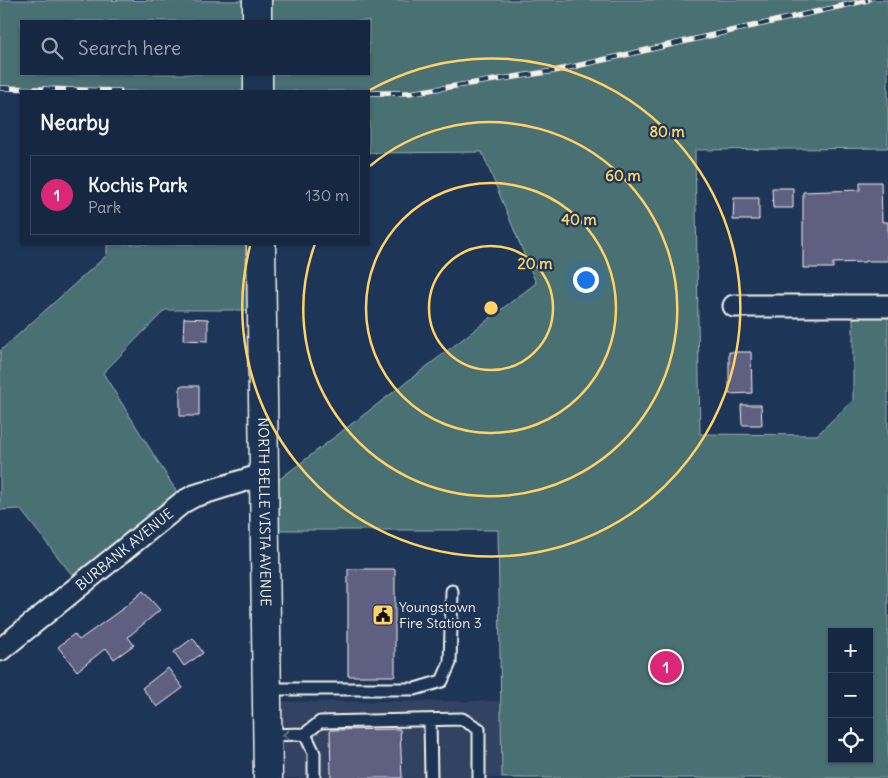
<!DOCTYPE html>
<meta charset="utf-8">
<style>
:root{--surface:#162841;--page:#1f3048;--text:#f1f3f6;--muted:#9ea6b1;--line:#35445a;--accent:#db2777}
body{margin:0;font-family:Delius,sans-serif;background:var(--page);color:var(--text)}
.controls{position:absolute;right:15px;bottom:15px;display:grid;overflow:hidden;border-radius:0px;box-shadow:0 1px 4px #0004}
.controls button{width:45px;height:45px;display:grid;place-items:center;padding:0;border:0;border-bottom:1px solid var(--line);background:var(--surface);color:var(--text);font:25px sans-serif}
.you{position:absolute;left:585px;top:279px;width:18px;height:18px;margin:-12px;border:4px solid #fff;border-radius:50%;background:#1a73e8;box-shadow:0 0 0 8px #1a73e833}
.badge{display:grid;place-items:center;width:32px;height:32px;border-radius:50%;background:var(--accent);color:#fff;font-size:16px;font-weight:700}
.pin{position:absolute;translate:-50% -50%;border:2px solid #fff;box-shadow:0 1px 5px #0006}
.list{margin:0;padding:0;list-style:none}
h2{display:flex;justify-content:space-between;align-items:center;height:65px;margin:0;padding:0 20px;font-size:21px}
h2 small{font-size:16px;font-weight:400;color:var(--muted)}
.list li{display:grid;grid-template-columns:32px 1fr auto;gap:15px;align-items:center;box-sizing:border-box;height:80px;margin:0 10px 10px;padding:0 10px;border:1px solid var(--line);border-radius:0px}
.list b{display:block;font-size:19px;white-space:nowrap}
.list p{margin:0;font-size:16px;white-space:nowrap;color:var(--muted)}
.list em{font-size:16px;font-style:normal;color:var(--muted)}
.icon{flex:none;width:28px;height:28px;fill:none;stroke:currentColor;stroke-width:2;stroke-linecap:round;stroke-linejoin:round}
.map{position:relative;flex:none;width:888px;height:778px;overflow:hidden}
.search{position:absolute;background:var(--surface);box-shadow:0 1px 4px #0004;left:20px;top:20px;width:350px;height:55px;display:flex;align-items:center;gap:12px;box-sizing:border-box;padding:0 18px;border-radius:0px;color:var(--muted);font-size:19px}
.panel{position:absolute;background:var(--surface);box-shadow:0 1px 4px #0004;left:20px;top:90px;width:350px;height:155px;border-radius:0px}
.map>svg:first-child{display:block}
</style>
<div class="map">
<svg width="888" height="778" viewBox="0 0 888 778">
<rect width="100%" height="100%" fill="#1d3557"/>
<filter id="ink" filterUnits="userSpaceOnUse"><feTurbulence type="fractalNoise" baseFrequency=".02" numOctaves="2"/><feDisplacementMap in="SourceGraphic" scale="10" xChannelSelector="R" yChannelSelector="G"/><feConvolveMatrix kernelMatrix="1 2 1 2 8 2 1 2 1" color-interpolation-filters="sRGB"/></filter>
<g filter="url(#ink)">
<path fill="#304264" d="M501 701 502 778H268L267 702Z"/>
<path fill="#496f73" stroke="#9eb0ae" fill-rule="evenodd" d="M0 0 257 1V0H888V148L695 150 700 434 817 435 853 400V306H888V778H502L498 530H265L264 491 536 283 482 152 369 153V91H120L0 88ZM21 21H369V74H21ZM832 632H869V759H832Z
M107 244H261L262 310H165L103 373 183 502 80 585 20 509 0 510V351L107 255Z"/>
<path fill="#5e5f82" stroke="#f4f1e8" d="M860 182H881L882 222H888V261H865V262L833 263V268H803V192L860 190Z
M772 188H793V208H773Z
M734 198H759V220H733Z
M184 318 208 319V341L183 340Z
M729 352H751L752 393 729 394Z
M180 386H199V416H180Z
M741 405H761L762 425H742Z
M348 569H395V676H348Z
M143 591 160 610 128 637 134 645 114 659 106 648 77 671 58 647 74 634 79 640 125 607Z
M193 638 203 653 184 666 174 652Z
M168 668 183 688 157 707 142 688Z
M400 729 402 778H331L330 730Z"/>
<g fill="none" stroke-linecap="round" stroke-linejoin="round">
<g stroke="#f4f1e8" stroke-width="15">
<path id="service" d="M267 689H415L442 681 450 663 452 591
M430 720 431 778
M305 734 314 753V778
M267 735 305 734 320 722 462 719 479 729V778"/>
</g>
<g stroke="#f4f1e8" stroke-width="25">
<g id="minor">
<path d="M734 306H888"/>
<path id="s1" d="M0 650 183 502 194 496 252 478 264 476"/>
</g>
</g>
<g stroke="#f4f1e8" stroke-width="31">
<g id="tertiary">
<path d="M257 0V21"/>
<path d="M258 74V91"/>
<path id="s2" d="M261 244 268 778"/>
</g>
</g>
<use href="#service" stroke="#1d3557" stroke-width="11"/>
<use href="#minor" stroke="#1d3557" stroke-width="21"/>
<use href="#tertiary" stroke="#1d3557" stroke-width="28"/>
<g stroke="#f4f1e8" stroke-width="5.5">
<path id="rail" d="M0 88 120 91
M369 93H409L554 71 868 0"/>
</g>
<use href="#rail" stroke="#1d3557" stroke-width="4" stroke-dasharray="11" stroke-linecap="butt"/>
</g>
<defs><path id="oneway-chevron" d="M-2-3.5L2.5 0L-2 3.5" fill="none" stroke-width="1.6" stroke-linecap="round" stroke-linejoin="round" transform="scale(1.25)"/></defs>
<use stroke="#68778a" href="#oneway-chevron" transform="translate(286 735) rotate(180)"/>
</g>
<g fill="none" stroke="#ffd166" stroke-width="2.5">
<circle cx="491" cy="308" r="62"/>
<circle cx="491" cy="308" r="125"/>
<path d="M370 166A187 187 0 1 1 315 244"/>
<path d="M370 90A249 249 0 1 1 250 246"/>
</g>
<defs>
<g id="civic-square" transform="scale(1.125)"><rect x="-9" y="-9" width="18" height="18" rx="4" fill="#ffd166" stroke="#1d3557"/><path d="M-.6-6.5H3V-4.5H.6V-3L4-1V1h2V6H-6V1h2V-1L-.6-3ZM-1.2 2.5V6h2.4V2.5Z" fill="#111"/></g>
</defs>
<g fill-rule="evenodd">
<use href="#civic-square" x="383" y="615"/>
</g>
<g text-anchor="middle" stroke-width="4.5" stroke-linejoin="round" paint-order="stroke">
<g font-size="14" fill="#f4f1e8" stroke="#1d3557">
<text dy="5" stroke="none"><textPath href="#s2" startOffset="268">NORTH BELLE VISTA AVENUE</textPath></text>
<text dy="5" stroke="none"><textPath href="#s1" startOffset="160">BURBANK AVENUE</textPath></text>
</g>
<g font-size="14" fill="#f4f1e8" stroke="#1d3557" text-anchor="start">
<text x="399" y="612">Youngstown<tspan x="399" dy="16">Fire Station 3</tspan></text>
</g>
</g>
<circle cx="491" cy="308" r="8" fill="#ffd166" stroke="#1d3557" stroke-width="2.5"/>
<g font-size="15" text-anchor="middle" font-weight="bold" fill="#ffd166" stroke="#1d3557" stroke-width="4.5" stroke-linejoin="round" paint-order="stroke">
<text x="667" y="137">80 m</text>
<text x="623" y="181">60 m</text>
<text x="579" y="225">40 m</text>
<text x="535" y="269">20 m</text>
</g>
</svg>
<div class="controls">
<button>+</button>
<button>−</button>
<button><svg class="icon" aria-label="locate" viewBox="0 0 24 24"><circle cx="12" cy="12" r="6"/><path d="M12 2v4M12 18v4M2 12h4M18 12h4"/></svg></button>
</div>
<div class="you"></div>
<div class="pin badge" style="left:666px;top:667px">1</div>
<div class="search"><svg class="icon" aria-label="search" viewBox="0 0 24 24"><circle cx="10" cy="10" r="6"/><path d="M15 15l6 6"/></svg>Search here</div>
<section class="panel">
<h2>Nearby<small></small></h2>
<ul class="list">
<li><span class="badge">1</span><div><b>Kochis Park</b><p>Park</p></div><em>130 m</em></li>
</ul>
</section>
</div>
